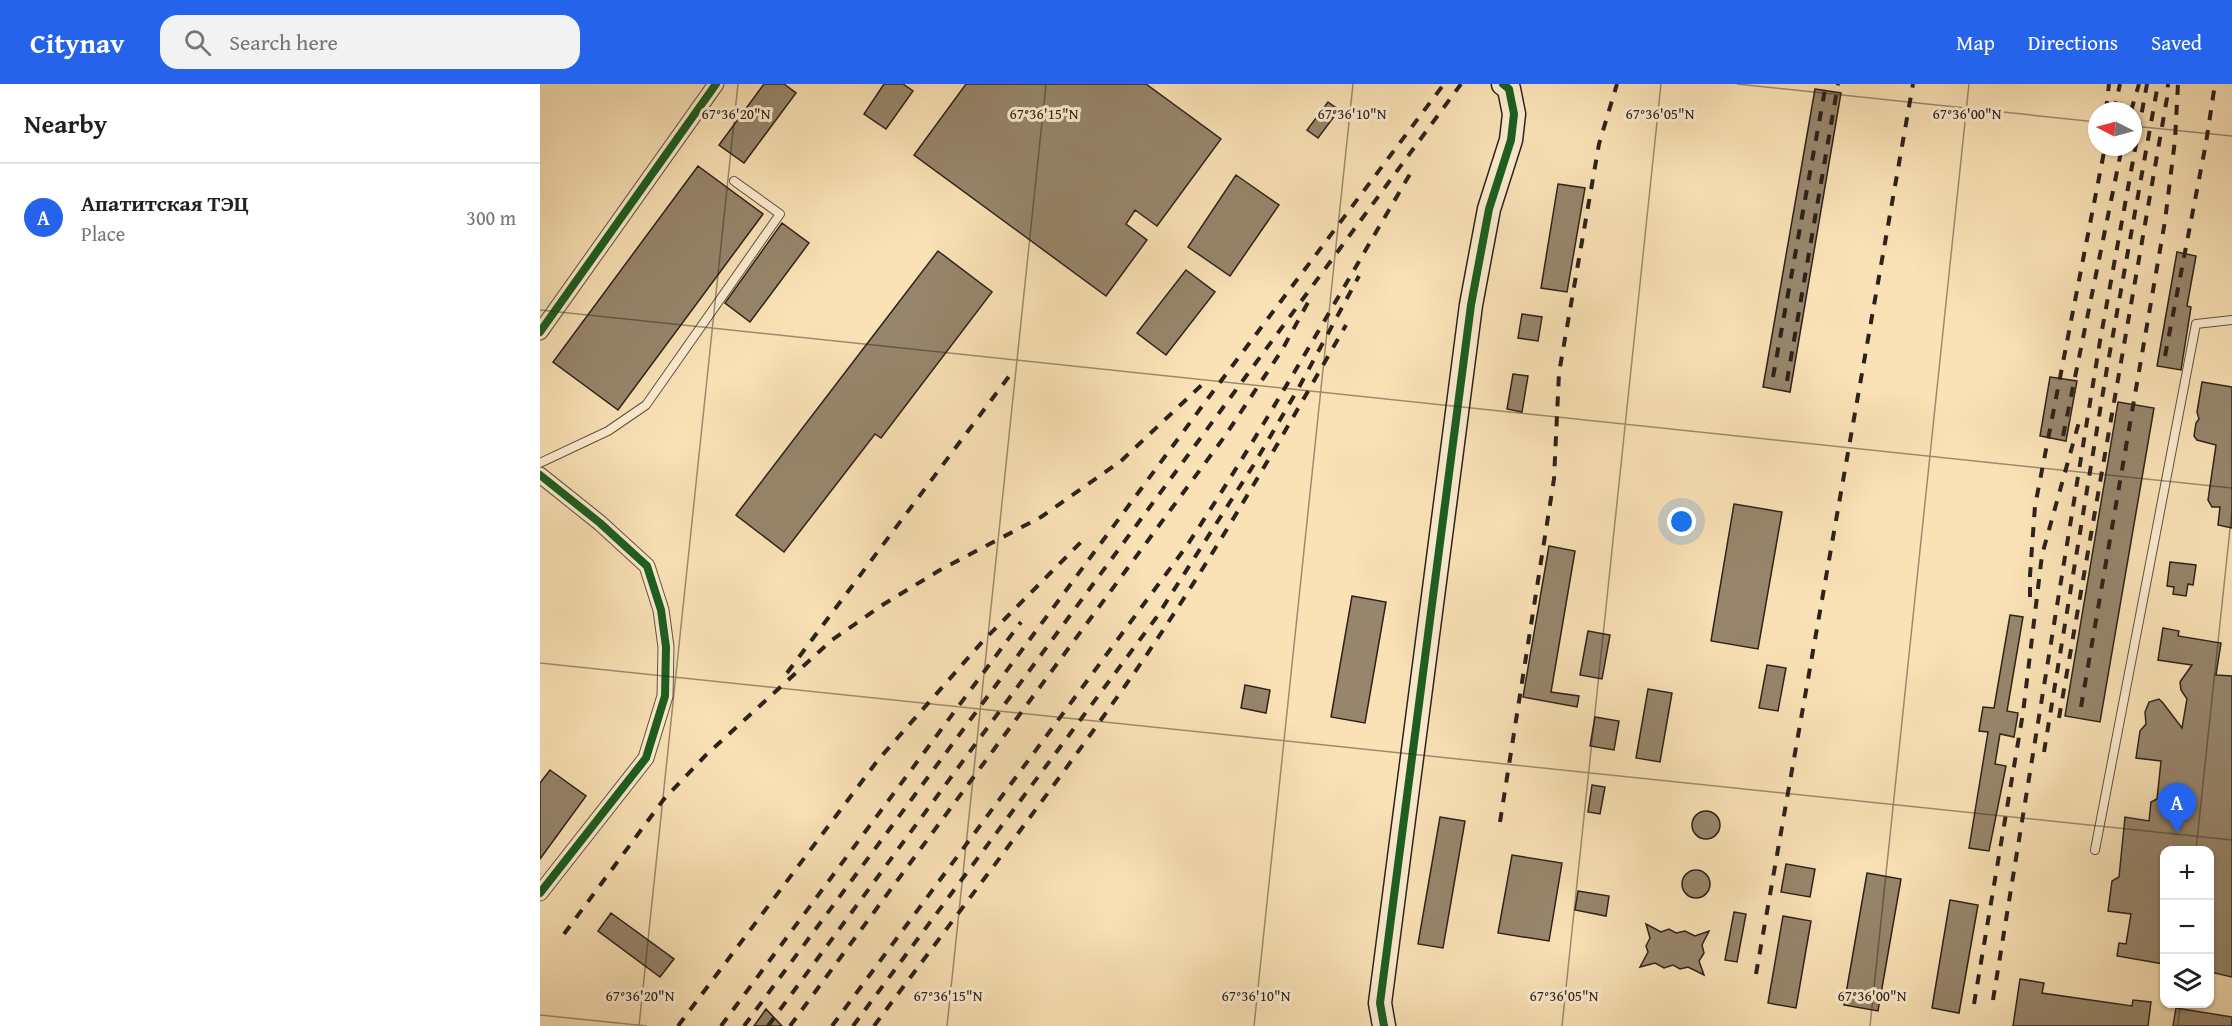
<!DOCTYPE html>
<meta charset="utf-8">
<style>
:root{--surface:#fff;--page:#f2f2f2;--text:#202124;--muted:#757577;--line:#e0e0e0;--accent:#2563eb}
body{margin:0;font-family:"Gentium Book Plus",serif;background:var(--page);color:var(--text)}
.controls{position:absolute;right:18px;bottom:18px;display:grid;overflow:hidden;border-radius:12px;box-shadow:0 2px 4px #0004}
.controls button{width:54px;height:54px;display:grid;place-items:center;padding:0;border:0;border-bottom:2px solid var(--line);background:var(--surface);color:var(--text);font:30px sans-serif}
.compass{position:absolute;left:1548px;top:18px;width:54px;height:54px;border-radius:50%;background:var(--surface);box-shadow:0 2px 4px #0004;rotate:276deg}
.you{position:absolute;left:1142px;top:438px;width:21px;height:21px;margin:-15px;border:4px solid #fff;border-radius:50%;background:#1a73e8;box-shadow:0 0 0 9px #1a73e833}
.badge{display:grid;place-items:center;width:39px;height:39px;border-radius:50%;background:var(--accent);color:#fff;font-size:20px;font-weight:700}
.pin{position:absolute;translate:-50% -50px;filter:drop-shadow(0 2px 3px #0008)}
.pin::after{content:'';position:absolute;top:32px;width:21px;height:18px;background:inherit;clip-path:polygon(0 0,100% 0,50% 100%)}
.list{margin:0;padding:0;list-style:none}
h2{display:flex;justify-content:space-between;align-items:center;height:78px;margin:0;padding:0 24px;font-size:26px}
h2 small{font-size:20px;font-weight:400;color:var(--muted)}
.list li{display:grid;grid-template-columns:39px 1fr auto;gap:18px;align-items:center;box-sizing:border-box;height:108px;padding:0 24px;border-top:2px solid var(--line)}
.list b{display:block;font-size:22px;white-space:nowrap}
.list p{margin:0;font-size:20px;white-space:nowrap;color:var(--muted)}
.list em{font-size:20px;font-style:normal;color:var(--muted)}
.icon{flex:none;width:33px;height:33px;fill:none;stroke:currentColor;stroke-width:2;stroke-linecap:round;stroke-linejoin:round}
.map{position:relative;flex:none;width:1692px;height:942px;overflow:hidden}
header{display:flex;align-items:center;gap:36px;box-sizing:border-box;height:84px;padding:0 30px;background:var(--accent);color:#fff}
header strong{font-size:28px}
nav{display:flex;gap:33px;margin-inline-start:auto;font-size:21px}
.search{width:420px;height:54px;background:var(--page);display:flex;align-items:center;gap:15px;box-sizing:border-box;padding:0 21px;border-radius:18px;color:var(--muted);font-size:22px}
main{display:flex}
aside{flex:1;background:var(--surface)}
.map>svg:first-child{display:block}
</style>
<header>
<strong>Citynav</strong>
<div class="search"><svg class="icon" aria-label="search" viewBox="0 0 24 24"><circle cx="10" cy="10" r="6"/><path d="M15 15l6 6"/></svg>Search here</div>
<nav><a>Map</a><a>Directions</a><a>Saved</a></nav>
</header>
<main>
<aside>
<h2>Nearby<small></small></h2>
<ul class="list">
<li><span class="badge">A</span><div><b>Апатитская ТЭЦ</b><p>Place</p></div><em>300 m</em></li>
</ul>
</aside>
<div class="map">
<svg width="1692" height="942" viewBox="0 0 1692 942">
<rect width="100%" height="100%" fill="#fae2b6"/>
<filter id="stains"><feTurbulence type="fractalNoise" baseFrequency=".00333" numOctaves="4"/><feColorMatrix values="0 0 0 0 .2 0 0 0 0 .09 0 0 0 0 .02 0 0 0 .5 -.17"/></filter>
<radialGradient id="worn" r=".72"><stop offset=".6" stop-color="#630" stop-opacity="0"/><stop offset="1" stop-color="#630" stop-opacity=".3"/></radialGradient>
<path fill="#97866c" stroke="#2c221b" stroke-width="1.5" d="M224 0H244L256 9 204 79 179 61Z
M344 0H363L373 7 346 45 324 30Z
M426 0H606L681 55 617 142 595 126 586 140 607 156 566 212 374 71Z
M1275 5 1301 9 1250 308 1223 303Z
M788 18 799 26 778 54 767 46Z
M158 82 223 130 78 326 13 278Z
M696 91 739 121 690 192 648 163Z
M1018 100 1045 104 1027 208 1001 204Z
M242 139 269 159 210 238 185 219Z
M398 167 452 208 341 354 335 350 244 468 196 431Z
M1637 168 1656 172 1647 222 1651 223 1641 286 1617 282Z
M646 186 675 208 626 271 597 249Z
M982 230 1002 233 998 257 978 254Z
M973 290 988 292 982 328 967 325Z
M1510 293 1537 297 1526 357 1500 352Z
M1662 298 1692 303V444L1678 441 1680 423H1672L1668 416 1676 361 1657 356 1654 352 1656 339 1659 335 1657 328Z
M1578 318 1614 324 1560 638 1525 632Z
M1194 420 1242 428 1218 565 1171 557Z
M1009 462 1035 467 1011 608 1039 612 1037 623 983 613Z
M1630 478 1656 481 1653 501 1648 500 1646 512 1633 510 1634 503 1627 502Z
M812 512 846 518 825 639 791 633Z
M1470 531 1483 533 1467 627 1478 629 1474 653 1460 650 1455 680 1466 682 1449 767 1429 764 1448 648 1439 647 1443 623 1454 624Z
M1623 544 1639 547 1638 552 1681 559 1676 591 1692 592V893L1670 888V766H1624V880L1577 872 1579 859 1586 860 1591 830 1568 827 1572 797 1579 793 1585 733 1609 737 1611 718 1617 715 1621 677 1596 674 1600 647 1606 640 1605 628 1609 618 1619 615 1623 619 1642 644 1647 615 1641 606 1640 598 1652 581 1618 576Z
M1048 547 1070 551 1062 595 1040 591Z
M1227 581 1246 584 1238 627 1219 624Z
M705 601 730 606 726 629 701 624Z
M1108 605 1132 609 1120 678 1096 674Z
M1055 633 1079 637 1074 666 1050 662Z
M10 686 46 712 0 775V699Z
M1052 701 1065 703 1060 730 1048 728Z
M1152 741a14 14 0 1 1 28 0a14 14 0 1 1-28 0Z
M900 733 925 737 903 864 878 860Z
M972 771 1022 779 1009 857 958 849Z
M1246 780 1275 785 1270 813 1241 808Z
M1142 800a14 14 0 1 1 28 0a14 14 0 1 1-28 0Z
M1327 789 1361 795 1338 927 1304 921Z
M1038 807 1069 812 1066 832 1035 826Z
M1410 816 1438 821 1419 929 1392 924Z
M1194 828 1206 830 1197 878 1185 876Z
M71 829 134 875 120 893 58 847Z
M1243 832 1271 837 1256 924 1228 919Z
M1106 840 1121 848 1129 845 1136 849 1145 847 1155 852 1169 847 1162 861 1164 869 1159 877 1164 891 1148 883 1140 885 1133 881 1124 884 1115 879 1100 883 1108 868 1106 862 1110 854Z
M1480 895 1504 899 1502 909 1592 922 1593 916 1611 918 1608 942H1473Z
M1636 924 1692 933V942H1633Z
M226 925 242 942H214Z"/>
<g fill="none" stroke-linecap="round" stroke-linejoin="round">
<g stroke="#605242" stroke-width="10">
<path id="lane" d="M0 379 68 347 106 321 240 130 194 97
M1555 766 1656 240 1692 236"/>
</g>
<g stroke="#605242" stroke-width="17">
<path id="street" d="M0 248 176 0
M0 391 60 439 107 482 121 526 126 563 125 612 106 674 0 809"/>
</g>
<g stroke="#2c221b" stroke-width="25">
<path id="secondary" d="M844 942 840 919 931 221 949 125 971 56 974 30 969 5 963 0"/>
</g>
<use href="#lane" stroke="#fcecd0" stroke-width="8"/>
<use href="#street" stroke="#fcecd0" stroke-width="15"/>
<use href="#secondary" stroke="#fcecd0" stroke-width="22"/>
<path stroke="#2c221b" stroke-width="4" stroke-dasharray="10 10" stroke-linecap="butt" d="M1566 27 1569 0
M1574 27 1580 0
M1591 27 1599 0
M1625 272 1666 59 1675 0
M1233 293 1286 0
M1247 297 1298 0
M1523 352 1582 63
M1490 513V491L1495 422 1565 63
M247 589 473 287
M1541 623 1625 137 1635 56 1638 0
M1519 634 1627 14 1628 0
M1504 668 1567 284 1618 0
M960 738 1014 395 1019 289 1059 60 1077 0
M24 850 124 715 166 671 292 556 344 520 400 486 501 433 581 377 667 296
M1216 890 1373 0
M1453 916 1560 257 1607 0
M1434 920 1483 629 1502 471 1539 338
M138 942 338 676 443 557 547 452
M181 942 481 538
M204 942 666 317 904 0
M228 942 921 0
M250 942 685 352 742 266 771 213
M292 942 646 463C727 340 798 212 873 85
M313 942 616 534 713 382 758 305 819 192
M334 942C418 829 504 717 585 602 666 487 736 363 806 241"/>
<g stroke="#fcecd0" stroke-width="11">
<path id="cycleway" d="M0 248 176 0
M0 391 60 439 107 482 121 526 126 563 125 612 106 674 0 809
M844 942 840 919 931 221 949 125 971 56 974 30 969 5 963 0"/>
</g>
<use href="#cycleway" stroke="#1b5e20" stroke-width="8"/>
</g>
<path fill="none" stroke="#2c221b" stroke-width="1.5" stroke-opacity="0.45" d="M1197 0 1557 38M1593 42 1692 52M0 226 1692 404M0 579 1692 756M1656 766 1692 426M0 931 107 942M99 942 198 0M407 942 506 0M714 942 813 0M1022 942 1121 0M1330 942 1429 0M1638 942 1640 920"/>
<g font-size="15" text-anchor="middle" fill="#2c221b" stroke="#fcecd0" stroke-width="6" stroke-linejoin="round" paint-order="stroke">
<text x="196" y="35">67°36'20"N</text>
<text x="504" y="35">67°36'15"N</text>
<text x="812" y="35">67°36'10"N</text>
<text x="1120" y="35">67°36'05"N</text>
<text x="1427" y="35">67°36'00"N</text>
<text x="100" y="917">67°36'20"N</text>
<text x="408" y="917">67°36'15"N</text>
<text x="716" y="917">67°36'10"N</text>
<text x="1024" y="917">67°36'05"N</text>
<text x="1332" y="917">67°36'00"N</text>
</g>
<rect width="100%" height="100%" filter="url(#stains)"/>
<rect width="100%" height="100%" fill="url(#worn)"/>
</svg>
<div class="controls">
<button>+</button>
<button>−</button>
<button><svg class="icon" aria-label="layers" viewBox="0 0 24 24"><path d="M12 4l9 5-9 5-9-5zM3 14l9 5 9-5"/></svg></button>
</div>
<svg class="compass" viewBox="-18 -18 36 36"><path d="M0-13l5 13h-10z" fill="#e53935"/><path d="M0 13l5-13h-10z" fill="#757577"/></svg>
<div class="you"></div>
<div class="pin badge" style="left:1637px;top:749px">A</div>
</div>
</main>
